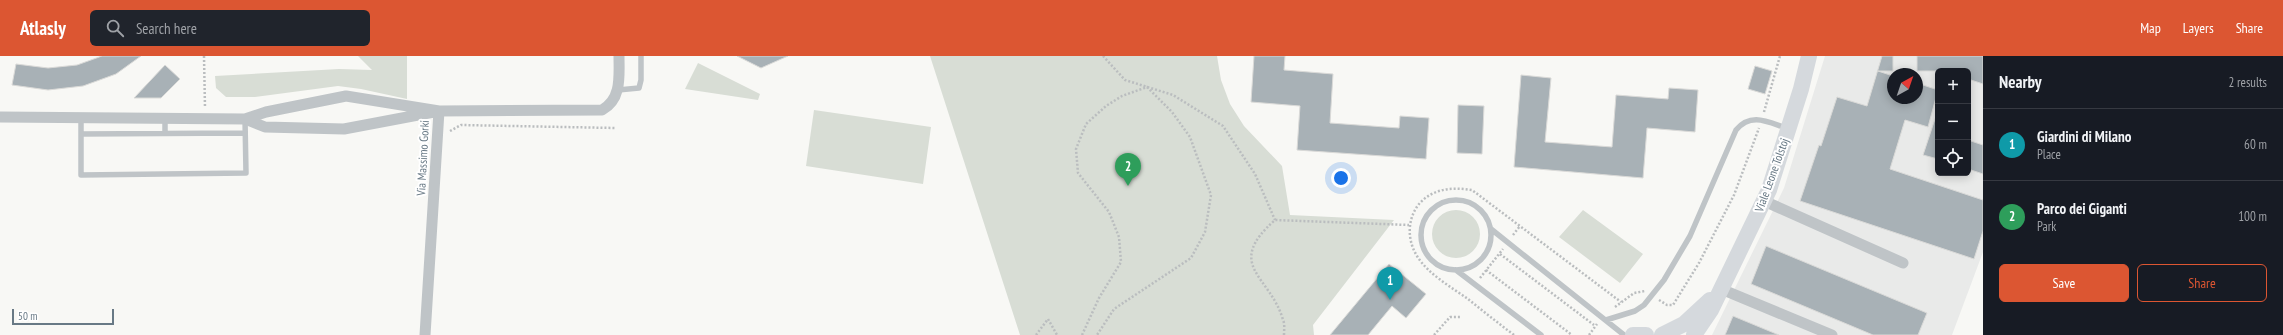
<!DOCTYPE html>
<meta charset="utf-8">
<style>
:root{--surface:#171b24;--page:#20242c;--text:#f1f3f6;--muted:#9ea1a6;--line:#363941;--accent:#dc5632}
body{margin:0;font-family:"PT Sans Narrow",sans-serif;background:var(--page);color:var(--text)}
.controls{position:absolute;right:12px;top:12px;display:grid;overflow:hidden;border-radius:6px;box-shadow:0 2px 10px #0003}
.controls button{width:36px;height:36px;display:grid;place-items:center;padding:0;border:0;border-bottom:1px solid var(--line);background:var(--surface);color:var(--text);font:20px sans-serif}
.compass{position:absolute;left:1887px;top:12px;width:36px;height:36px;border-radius:50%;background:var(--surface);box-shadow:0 2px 10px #0003;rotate:40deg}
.scale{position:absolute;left:12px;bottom:10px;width:102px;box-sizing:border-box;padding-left:4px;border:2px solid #687985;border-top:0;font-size:11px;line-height:14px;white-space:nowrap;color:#687985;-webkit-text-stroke:3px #fff;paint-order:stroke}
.you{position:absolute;left:1341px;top:122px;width:14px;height:14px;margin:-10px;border:3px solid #fff;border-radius:50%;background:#1a73e8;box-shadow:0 0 0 6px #1a73e833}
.badge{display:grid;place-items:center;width:26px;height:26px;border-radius:50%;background:var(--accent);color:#fff;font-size:13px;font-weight:700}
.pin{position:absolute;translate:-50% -33px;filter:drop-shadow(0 1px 2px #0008)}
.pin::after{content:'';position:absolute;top:21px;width:14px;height:12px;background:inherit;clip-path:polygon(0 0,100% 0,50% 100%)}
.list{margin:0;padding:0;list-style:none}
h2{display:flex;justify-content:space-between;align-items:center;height:52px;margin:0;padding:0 16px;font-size:17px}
h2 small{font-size:13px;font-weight:400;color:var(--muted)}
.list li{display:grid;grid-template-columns:26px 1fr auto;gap:12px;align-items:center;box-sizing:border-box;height:72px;padding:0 16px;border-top:1px solid var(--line)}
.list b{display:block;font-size:15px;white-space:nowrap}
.list p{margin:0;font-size:13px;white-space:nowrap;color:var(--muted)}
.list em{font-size:13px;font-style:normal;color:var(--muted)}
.actions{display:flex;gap:8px;padding:12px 16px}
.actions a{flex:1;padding:9px 0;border:1px solid var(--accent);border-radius:6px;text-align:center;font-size:14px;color:var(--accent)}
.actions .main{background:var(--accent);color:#fff}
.icon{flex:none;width:22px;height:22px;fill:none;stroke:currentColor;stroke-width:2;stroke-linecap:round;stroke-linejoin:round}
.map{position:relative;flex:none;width:1983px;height:279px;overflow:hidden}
header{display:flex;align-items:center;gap:24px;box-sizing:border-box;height:56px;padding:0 20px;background:var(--accent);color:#fff}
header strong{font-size:19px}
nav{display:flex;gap:22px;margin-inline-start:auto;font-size:14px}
.search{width:280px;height:36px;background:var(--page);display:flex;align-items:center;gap:10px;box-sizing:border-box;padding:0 14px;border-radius:6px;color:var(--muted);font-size:15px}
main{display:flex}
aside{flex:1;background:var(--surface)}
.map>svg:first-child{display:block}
</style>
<header>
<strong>Atlasly</strong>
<div class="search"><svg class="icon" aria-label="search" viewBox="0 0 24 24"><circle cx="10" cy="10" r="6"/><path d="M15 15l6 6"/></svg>Search here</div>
<nav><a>Map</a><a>Layers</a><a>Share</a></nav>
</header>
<main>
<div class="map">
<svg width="1983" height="279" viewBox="0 0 1983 279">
<rect width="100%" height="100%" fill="#f8f8f5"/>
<path fill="#e9eae9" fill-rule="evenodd" d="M1825 0H1983V196L1952 279H1712L1784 132ZM1938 15H1968V117H1938ZM1893 18H1917V42H1893Z"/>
<path fill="#d8ddd5" d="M358 0H407V43L361 33 338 30 255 41H226L216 32 215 20 339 13 372 14Z
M930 0H1217L1221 24 1230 48 1244 70 1282 110 1290 159 1394 164 1313 269 1314 279H1020Z
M698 7 760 38 758 44 685 33Z
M814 54 931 71 923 128 806 110Z
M1432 178a24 24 0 1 1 48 0a24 24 0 1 1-48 0Z
M1583 154 1643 198 1620 227 1559 181Z"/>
<path fill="#a8b1b6" stroke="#dadad8" d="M102 0H141L116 18 83 30 48 34 12 29 16 8 48 12 77 9Z
M737 0H788L761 12Z
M1254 0H1285L1284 14 1333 18 1330 67 1399 72 1400 60 1429 62 1426 103 1297 94 1300 50 1251 46Z
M1882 0H1893V15H1878L1893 20V42H1917V27L1938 34 1928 71 1905 64 1890 113 1983 144V175L1974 203 1800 145 1819 89 1821 90 1837 41 1867 50Z
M1917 0H1983V28L1968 23V15H1917Z
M165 9 180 23 161 42H134Z
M1755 10 1772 15 1765 38 1748 33Z
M1521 19 1551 22 1545 86 1612 91 1616 39 1668 43 1669 32 1698 34 1695 76 1647 72 1643 122 1514 111Z
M1458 49 1484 50 1482 98 1457 97Z
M1936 60H1938V103L1923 99Z
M1968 84 1983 89V118L1968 113Z
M1766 190 1927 257 1918 279H1873L1751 228Z
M1389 208 1426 238 1406 262 1392 250 1368 279H1330Z
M1733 260 1779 279H1725Z"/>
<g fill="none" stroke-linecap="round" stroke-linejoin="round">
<path stroke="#babdbf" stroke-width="2.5" stroke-dasharray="2 2" stroke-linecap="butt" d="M204 0 205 52
M1103 0 1125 24 1173 39 1223 70 1255 118 1275 164
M1764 56 1780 0
M450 75 461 69 615 72
M1513 179 1520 170
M1500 198 1594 269
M1486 214 1572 279
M1480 222 1503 193
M1659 244 1667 249H1673L1699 207 1734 139 1759 72
M1615 251 1634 237 1645 235
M1036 279 1048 263 1057 279
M1082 279 1099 242 1121 206 1119 181 1109 156 1078 117 1076 93 1086 68 1106 50 1122 40 1147 31 1172 56 1190 81 1211 139 1205 176 1191 202 1114 253 1097 279
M1284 279C1284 274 1285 268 1283 264 1271 220 1223 210 1275 164L1409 169
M1434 279 1450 261H1460
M1514 279C1498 267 1483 255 1468 243 1451 231 1428 218 1417 200 1407 184 1407 163 1419 148 1433 132 1453 131 1472 134L1621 246
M1589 279 1597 268"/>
<path stroke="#bfc4c7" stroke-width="5.5" d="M618 34 639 32 641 24V0
M81 62V119L246 117 245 63
M165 62V77
M81 78 245 77
M1421 179a35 35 0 1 1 70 0a35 35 0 1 1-70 0Z
M1491 173 1624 279
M1456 214 1541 279
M1606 264 1635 255 1644 249 1664 224 1690 180 1736 74C1751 56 1768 66 1786 72"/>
<path stroke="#bfc4c7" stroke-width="11" d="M0 61 245 63 266 56 346 40 439 55
M245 63 265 71 344 73 434 56
M1764 145 1903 207
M1721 233 1832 279
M425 279 439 55 602 54C622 43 619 20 619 0"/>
<path stroke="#d5d9dd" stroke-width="16" d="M1633 279H1646
M1662 279 1684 268 1710 244
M1694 279 1711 254 1769 134 1801 33 1809 0"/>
</g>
<g text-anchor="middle" stroke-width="4" stroke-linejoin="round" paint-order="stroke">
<g font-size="12" fill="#687985" stroke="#fff">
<text transform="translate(423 102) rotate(-87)" y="4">Via Massimo Gorki</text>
<text transform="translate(1772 119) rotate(-70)" y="4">Viale Leone Tolstoj</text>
</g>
</g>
</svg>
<div class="controls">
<button>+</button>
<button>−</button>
<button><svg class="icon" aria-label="locate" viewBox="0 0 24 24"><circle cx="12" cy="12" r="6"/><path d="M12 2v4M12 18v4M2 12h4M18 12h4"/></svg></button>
</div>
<svg class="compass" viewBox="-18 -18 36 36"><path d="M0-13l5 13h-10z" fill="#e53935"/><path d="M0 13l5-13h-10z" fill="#9ea1a6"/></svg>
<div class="scale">50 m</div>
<div class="you"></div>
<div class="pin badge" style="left:1390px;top:244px;background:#0f9aa8">1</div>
<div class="pin badge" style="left:1128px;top:130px;background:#2e9e5b">2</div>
</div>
<aside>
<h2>Nearby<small>2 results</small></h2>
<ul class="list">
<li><span class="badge" style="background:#0f9aa8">1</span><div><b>Giardini di Milano</b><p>Place</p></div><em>60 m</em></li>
<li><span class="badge" style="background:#2e9e5b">2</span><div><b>Parco dei Giganti</b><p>Park</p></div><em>100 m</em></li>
</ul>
<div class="actions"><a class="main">Save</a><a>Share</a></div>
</aside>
</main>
